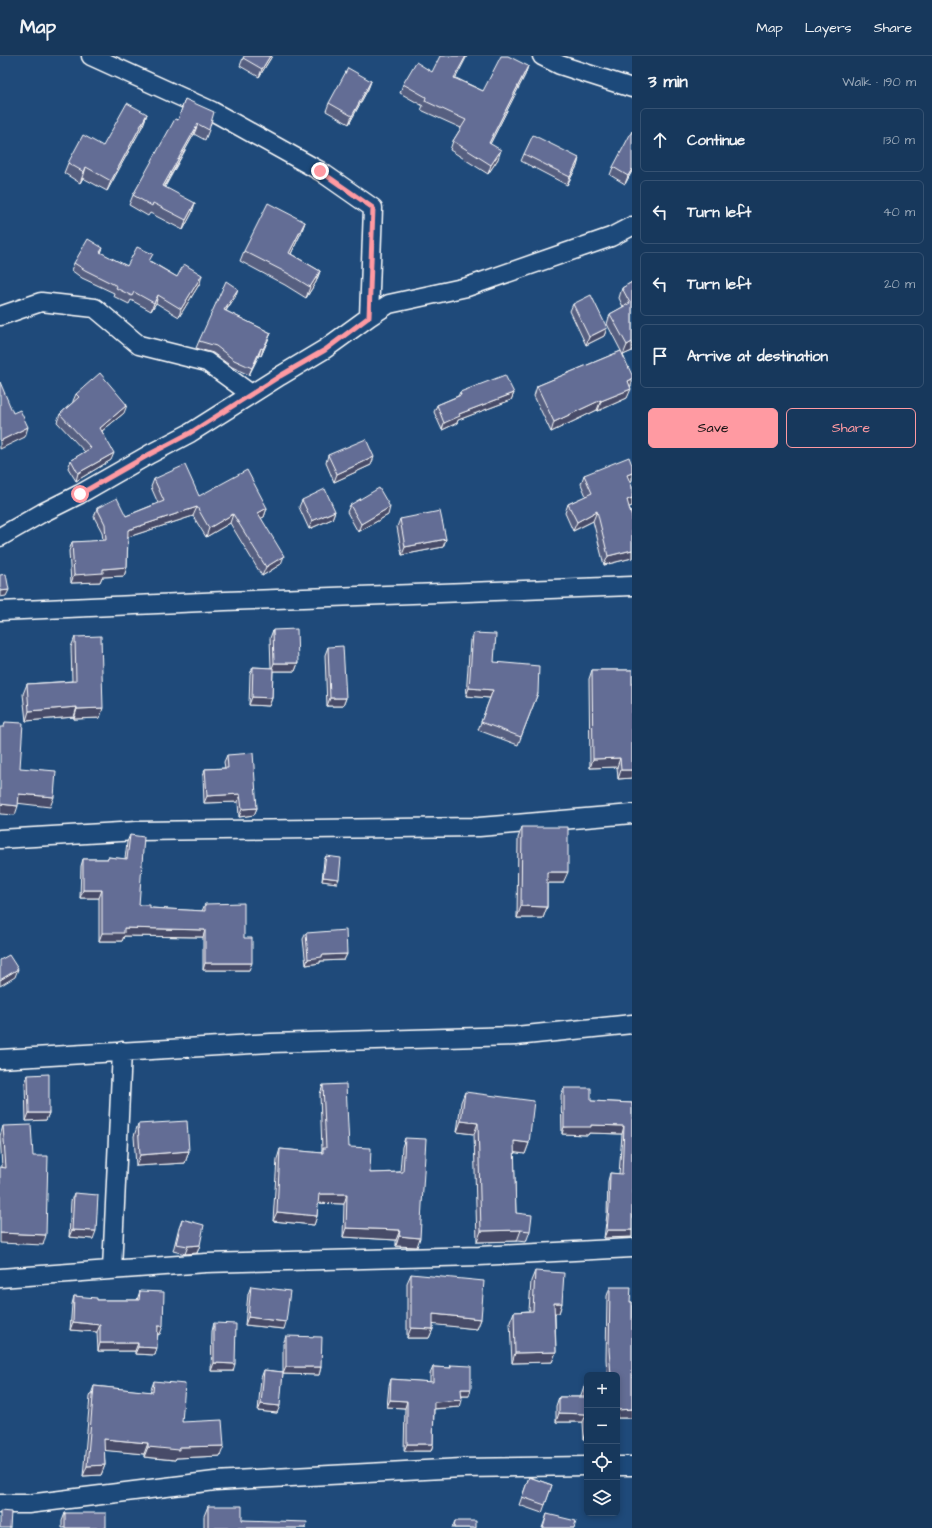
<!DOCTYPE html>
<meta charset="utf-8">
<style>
:root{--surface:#17385c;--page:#244365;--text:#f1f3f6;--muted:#9eacbb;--line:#365272;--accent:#ff9aa2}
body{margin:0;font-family:"Architects Daughter",sans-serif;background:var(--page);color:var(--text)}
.controls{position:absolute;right:12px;bottom:12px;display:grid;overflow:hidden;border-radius:6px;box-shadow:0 2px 6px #0003}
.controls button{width:36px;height:36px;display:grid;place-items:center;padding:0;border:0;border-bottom:1px solid var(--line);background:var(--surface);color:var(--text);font:20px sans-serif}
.stop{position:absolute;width:12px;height:12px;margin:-9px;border:3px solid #ff9aa2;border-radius:50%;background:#fff}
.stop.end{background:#ff9aa2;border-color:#fff;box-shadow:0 1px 4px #0008}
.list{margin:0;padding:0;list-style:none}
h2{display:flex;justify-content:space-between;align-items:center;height:52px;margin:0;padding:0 16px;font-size:17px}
h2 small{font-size:13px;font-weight:400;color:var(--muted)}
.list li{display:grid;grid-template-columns:26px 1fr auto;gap:12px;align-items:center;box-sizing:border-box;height:64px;margin:0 8px 8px;padding:0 8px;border:1px solid var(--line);border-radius:6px}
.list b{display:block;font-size:15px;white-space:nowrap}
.list em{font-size:13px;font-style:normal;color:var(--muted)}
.actions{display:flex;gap:8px;padding:12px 16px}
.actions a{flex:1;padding:9px 0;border:1px solid var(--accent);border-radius:6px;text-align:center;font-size:14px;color:var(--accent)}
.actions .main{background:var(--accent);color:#111}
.icon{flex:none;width:22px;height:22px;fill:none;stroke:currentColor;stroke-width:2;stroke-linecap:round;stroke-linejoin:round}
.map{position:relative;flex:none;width:632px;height:1472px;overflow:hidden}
header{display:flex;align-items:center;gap:24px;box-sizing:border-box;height:56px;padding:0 20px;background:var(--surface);border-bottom:1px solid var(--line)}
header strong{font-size:19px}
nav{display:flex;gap:22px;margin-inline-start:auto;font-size:14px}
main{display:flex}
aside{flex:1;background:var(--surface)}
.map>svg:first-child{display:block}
</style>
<header>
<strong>Map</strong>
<nav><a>Map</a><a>Layers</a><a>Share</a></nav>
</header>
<main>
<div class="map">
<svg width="632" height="1472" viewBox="0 0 632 1472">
<rect width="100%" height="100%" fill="#1f4a7a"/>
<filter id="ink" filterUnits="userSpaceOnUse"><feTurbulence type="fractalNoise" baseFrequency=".025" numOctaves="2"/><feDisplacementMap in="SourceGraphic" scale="8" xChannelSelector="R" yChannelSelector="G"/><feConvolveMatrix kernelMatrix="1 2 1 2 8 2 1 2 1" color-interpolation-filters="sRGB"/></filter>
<g filter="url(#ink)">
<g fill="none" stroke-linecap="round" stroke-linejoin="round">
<g stroke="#fff" stroke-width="21">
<path id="minor" d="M91 0 212 55 320 115 373 152 369 261
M542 0 560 9 632 32
M0 260 41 246 95 252 139 289 207 306 251 338
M0 481 42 457 80 438 150 398 190 377 280 320 325 293 369 261 389 248 467 231 611 181 632 170
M0 555 225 545 632 530
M0 783 137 775 479 771 632 758
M0 1003 271 987 516 980 632 968
M112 1213 122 995
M0 1222 206 1207 479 1200 632 1192
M617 1410H632
M0 1448H28L215 1425 462 1412 587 1410"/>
</g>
<use href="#minor" stroke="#1f4a7a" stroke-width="18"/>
</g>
<path fill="#565e80" stroke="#fff" d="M272 0 259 21 240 10 243 2Z
M528 10 525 19 490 88 498 103 488 118 450 94 453 85 461 72 421 54 423 50 400 37 403 28 432 16 456 22 483 35Z
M371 25 368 33 349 68 326 55 329 47Z
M185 43 209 74 205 84 194 78 165 131 192 157 183 174 150 157 148 160 129 149 133 139 178 64Z
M147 58 143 69 107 135 83 122 80 127 64 117 68 107 103 90Z
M524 98 579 102 577 110 567 129 521 105Z
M613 111 632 115 625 128 610 119Z
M305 166 301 177 291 198 320 215 316 226 306 242 285 229 240 205 244 195Z
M103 192 101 197 127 210 150 205 177 221 200 227 179 261 156 247 151 255 131 244 129 248 113 240 114 237 82 222 71 214 74 207Z
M632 226V295L623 299 632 326 627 342 598 355 597 354 551 376 534 340 537 330 621 295 607 268 610 258 623 251 619 242 622 232Z
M235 241 226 255 271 277 261 300 259 299 249 319 232 311 213 297 196 292 199 285Z
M573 248 607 272 604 280 586 289 570 255Z
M460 336 514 337 511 344 458 364 457 367 442 374 434 356 437 349 458 340Z
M76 338 124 357 102 375 111 404 76 425 68 412 71 404 85 396 57 366 60 358 73 346V345Z
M328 399 371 409 334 426 326 407Z
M632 409V424L631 426H630L632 431V450L629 451 632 461V502L604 509 593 465 573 475 565 457 568 448 586 440 581 428 584 419Z
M154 423 199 440 267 452 264 461 261 462 281 508 262 520 230 467 206 481 193 460 128 481 127 511 124 520 102 521 100 526 71 527 69 495 72 486 103 485 102 476 94 461 97 452 126 460 158 447 151 431Z
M302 444 335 455 332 463 309 473 299 451Z
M350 449 388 459 358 476 347 456Z
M400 463 446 483 443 491 402 499 397 471Z
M273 574 298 607 295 615H273L272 642 269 650 249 649 250 618 253 611 271 612 270 582Z
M473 577 494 606 538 637 518 689 478 674 490 642 466 640 470 584Z
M75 581 100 662 74 663V661L26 665 23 638 27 628 72 625 71 591Z
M328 591 346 642 343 650H327L325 599Z
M592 614H632V722L618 723 617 711 590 712 589 623Z
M227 699 257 752 254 759 239 761 238 746 204 747 203 720 205 713 225 712 224 706Z
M522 771 563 827H547V851L543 862H517L518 782Z
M130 779 139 849 150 852 202 855 205 848 244 882 249 914H203V881L124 880 122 885H99V842H80L81 810 83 803H108V801L125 803 127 786Z
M326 800 337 827 322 825 324 804Z
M306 877 347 898 344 904 320 905V907L306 909 303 883Z
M28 1019 49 1057 46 1064 26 1065 25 1027Z
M323 1029 349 1091 370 1117 400 1116 402 1091 405 1082 417 1191 396 1190V1184L343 1181 344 1148 318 1147 317 1160 314 1169 273 1165 277 1103 280 1093 321 1097 322 1094 320 1038Z
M564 1032 591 1045 632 1047V1181L604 1182 607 1158 608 1125 610 1117 619 1118 622 1078 589 1077 588 1079 562 1078 561 1039Z
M465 1036 529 1087 525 1098 514 1096 516 1157 530 1175 526 1186 517 1185 477 1186 474 1078 457 1076 461 1046Z
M138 1068 189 1095 185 1107 136 1110 134 1080Z
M3 1070 33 1100 43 1189 2 1111 0 1080Z
M74 1137 93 1183 69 1181 71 1145Z
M182 1163 200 1189 197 1197 185 1198 173 1195 179 1171Z
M535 1215 562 1247 559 1257H555L556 1296 552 1306 512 1307 510 1266 514 1256 529 1255 531 1225Z
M411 1218 481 1263 477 1273 433 1268V1273L429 1282H407V1227Z
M251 1230 284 1273 245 1269 248 1238Z
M610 1231 630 1246H632V1362H617V1319H607L606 1303 607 1240Z
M140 1235 160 1278H158L155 1299 135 1298V1295H98L97 1276 70 1274 72 1248 74 1240 97 1244H137Z
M214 1267 233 1315H211L212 1275Z
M286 1280 321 1311 319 1319 283 1318 277 1357 258 1355 261 1322 264 1314 283 1316V1288Z
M451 1309 469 1340H462L460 1351 434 1353 433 1388 431 1395H404L405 1352 387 1351 389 1330 391 1323 430 1326V1318L433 1311 450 1312Z
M154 1325 182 1366 220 1400 176 1402 175 1404 144 1401V1398L104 1394 105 1409 101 1419 83 1420 90 1341 94 1330 150 1336Z
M584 1330 587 1383H584L583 1366H556V1350L559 1341H581V1339Z
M529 1421 552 1429 542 1457 519 1449Z
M208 1450 242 1464 306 1472H204V1460Z
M65 1457 106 1472H62V1465Z
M547 1458 574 1472H542Z
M455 1465 476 1472H452Z"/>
<path fill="#464c68" stroke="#fff" d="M270 0H272L259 21 262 13Z
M466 0H467L451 31 454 22Z
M528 10 525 19 486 96 489 87Z
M371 25 368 33 349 68 352 60Z
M147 58 143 69 107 135 111 125Z
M198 68 194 78 159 140 163 130Z
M501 94 498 103 488 118 491 109Z
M579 102 577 110 567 129 570 121Z
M86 111 83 122 80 127 84 116Z
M632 113V115L625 128 628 120Z
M195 147 192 157 183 174 186 164Z
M305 166 301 177 286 208 289 197Z
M320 215 316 226 306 242 310 231Z
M202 219 200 227 179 261 181 253Z
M238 233 235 241 221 261 224 254Z
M158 239 156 247 151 255 154 247Z
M607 272 604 280 586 289 589 281Z
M271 277 268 284 261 300 263 293Z
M632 286V295L623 299 627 289Z
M261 292 259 299 249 319 252 312Z
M632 323V326L630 332 628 325Z
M631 333 627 342 598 355 601 345Z
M514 337 511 344 458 364 457 367 442 374 444 367 459 358Z
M601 344 597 354 551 376 554 366Z
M127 349 124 357 97 379 100 372Z
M28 371 25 381 0 393V385Z
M114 397 111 404 76 425 78 417Z
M374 401 371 409 334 426 337 418Z
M632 417V424L631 426 624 428 627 419Z
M632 442V450L624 453 627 444Z
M197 451 193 460 125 482 128 474Z
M390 451 388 459 358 476 361 468Z
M267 452 264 461 255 465 258 457Z
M335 455 332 463 309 473 312 465Z
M597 455 593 465 573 475 577 466Z
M233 458 230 467 206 481 209 472Z
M446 483 443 491 402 499 405 491Z
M632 494V502L604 509 608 500Z
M284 500 281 508 262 520 266 511Z
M127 511 124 520 102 521 100 526 71 527 74 519 103 513Z
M9 534 6 540 0 541V535Z
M274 607H298L295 615H271Z
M469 632 493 634 490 642 466 640Z
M252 641 272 642 269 650 249 649Z
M330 642H346L343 650H327Z
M77 651 74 661 26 665 29 655Z
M103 652 100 662 74 663 77 653Z
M620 702 617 711 590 712 593 703Z
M621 714H632V722L618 723Z
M19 738 54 741 50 751 16 747Z
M240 738 238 746 204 747 207 740Z
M0 748 18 750 15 759 0 758Z
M257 752 254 759 239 761 242 753Z
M547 816H568L563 827H543Z
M323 821 339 823 337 827 322 825Z
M83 834H102L99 842H80Z
M521 850 547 851 543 862H517Z
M124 872 205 874 203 881 124 880 122 885H99L102 877Z
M347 898 344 904 320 905V907L306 909 308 903 322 899Z
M205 907H252L249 914H203Z
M18 913 15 921 0 930V924Z
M29 1057H49L46 1064 26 1065Z
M461 1065 478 1067 474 1078 457 1076Z
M591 1069 624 1070 622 1078 589 1077 588 1079 562 1078 564 1071Z
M514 1085 529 1087 525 1098 510 1096Z
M189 1095 185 1107 136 1110 140 1099Z
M319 1138H347L344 1148 316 1147Z
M277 1156 317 1160 314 1169 273 1165Z
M346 1172 400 1174 396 1184 343 1181Z
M72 1174 96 1175 93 1183 69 1181Z
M521 1174 517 1185 477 1186 481 1175Z
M607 1174H632V1181L604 1182Z
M0 1177 46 1179 43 1189 0 1187Z
M399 1180 420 1182 417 1191 396 1190Z
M200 1189 197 1197 185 1198 188 1190Z
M554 1247H562L559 1257H551Z
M433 1258 481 1263 477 1273 429 1268Z
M248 1261 286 1266 284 1273 245 1269Z
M73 1266 100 1269 97 1276 70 1274Z
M158 1270H163L160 1278H155Z
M411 1272 433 1273 429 1282H407Z
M100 1287H138L135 1295H98Z
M138 1291 157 1292 155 1299 135 1298Z
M556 1296 552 1306 512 1307 515 1297Z
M214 1307 235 1308 233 1315H211Z
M286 1311H321L319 1319 283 1318Z
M461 1333H471L469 1340H459Z
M390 1344 407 1345 405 1352 387 1351Z
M462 1344 460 1351 431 1353 434 1346Z
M261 1348 280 1350 277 1357 258 1355Z
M632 1353V1362H617V1354Z
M559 1357 586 1358 583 1366H556Z
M587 1374V1383H584Z
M104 1383 148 1387 144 1398 100 1394Z
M407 1388H433L431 1395H404Z
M224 1390 220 1400 176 1402 175 1404 144 1401 148 1391H179Z
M105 1409 101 1419 83 1420 87 1410Z"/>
<path fill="#646d95" stroke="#fff" d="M244 0H270L262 13 243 2Z
M440 0H466L454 22 483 35 501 0H508L528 10 489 87 501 94 491 109 453 85 466 64 425 45 426 41 403 28 416 6 432 16Z
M348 12 371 25 352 60 329 47Z
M185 43 214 56 209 74 198 68 163 130 195 147 186 164 153 147 152 150 133 139 175 63 178 64Z
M127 47 147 58 111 125 86 111 84 116 68 107 83 79 103 90Z
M632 75V113L628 120 613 111Z
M533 79 579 102 570 121 524 98Z
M268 147 305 166 289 197 320 215 310 231 289 218 244 195Z
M88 183 103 192 100 196 127 210 137 191 153 198 149 205 177 221 184 208 202 219 181 253 158 239 154 247 134 236 132 240 116 232 117 230 85 214 74 207Z
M226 225 238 233 224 254 271 277 263 293 261 292 252 312 234 304 216 290 199 285Z
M632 226V286L627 289 610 258 630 247 622 232Z
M591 239 607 272 589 281 573 248Z
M621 295 632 319V323L628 325 631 333 601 345V344L554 366 537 330Z
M100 317 127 349 100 372 114 397 78 417 71 404 91 392 60 358 79 341 76 338Z
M505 319 514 337 459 358 460 360 444 367 437 349 461 339 460 336Z
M0 326 13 357 20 354 28 371 0 385Z
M366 383 374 401 337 418 328 399Z
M629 401 632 409V417L627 419 632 431V442L627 444 632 462V494L608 500 597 455 577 466 568 448 592 437 584 419Z
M185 409 199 440 247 414 267 452 258 457 284 500 266 511 233 458 209 472 197 451 128 474 127 511 103 513V517L74 519 72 486 106 484 105 468 97 452 117 442 126 460 164 445 154 423Z
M379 432 390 451 361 468 350 449Z
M325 433 335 455 312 465 302 444Z
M440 455 446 483 405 491 400 463Z
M6 518 9 534 0 535V519Z
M297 573 298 607H274L273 574Z
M473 577 496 578 494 606 539 610 538 637 521 681 481 666 493 634 469 632Z
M101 580 103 652 77 653V651L29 655 27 628 76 625 75 581Z
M343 590 346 642H330L328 591Z
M253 611 273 612 272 642 252 641Z
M592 614H632V714H621L620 702 593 703Z
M5 666 23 667 20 712 56 715 54 741 19 738 18 750 0 748V671H4Z
M253 697 257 752 242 753 240 738 207 740 205 713 228 712 227 699Z
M522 771H568V816H547V851L521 850Z
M130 779 144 781 139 849H150V852L205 855V848L244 847V882H252V907H205V874L124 872V877H102V834H83V803H108V801L127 803Z
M326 800 341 802 339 823 323 821Z
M346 874 347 898 322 899V901L308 903 306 877Z
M9 899 18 913 0 924V904Z
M49 1018V1057H29L28 1019Z
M346 1028 349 1091 371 1092 370 1117 403 1116 405 1082 426 1083 420 1182 399 1180 400 1174 346 1172 347 1138H319L317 1160 277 1156 280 1093 323 1097V1092H326L323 1029Z
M564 1032H591V1045L632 1047V1174H607L609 1151 610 1117 622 1118 624 1070 591 1069V1071H564Z
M465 1036 534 1045 529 1087 514 1085 516 1157 532 1159 530 1175 521 1174 481 1175 478 1067 461 1065Z
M187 1065 189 1095 140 1099 138 1068Z
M31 1069 33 1100H48L46 1179 0 1177V1111L6 1112 3 1070Z
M74 1137 98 1139 96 1175 72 1174Z
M182 1163 204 1169 200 1189 188 1190 176 1188Z
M535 1215 564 1217 562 1247H554L556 1296 515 1297 514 1256 533 1255Z
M411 1218 484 1225 481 1263 433 1258V1273L411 1272Z
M251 1230 290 1235 286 1266 248 1261Z
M610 1231H631L630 1246H632V1353L617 1354V1319H611L609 1294Z
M140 1235 164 1236 163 1270H158L157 1292 138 1291V1287H100V1269L73 1266 74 1240 97 1242V1244H139Z
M214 1267 236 1268 235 1308 214 1307Z
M286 1280 322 1281 321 1311H286Z
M451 1309 471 1310V1333H461L462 1344 434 1346 433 1388H407V1345L390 1344 391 1323 433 1326V1311L451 1312Z
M264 1314 283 1316 280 1350 261 1348Z
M154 1325 185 1328 182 1366 222 1364 224 1390 179 1391V1394L148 1391V1387L104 1383 105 1409 87 1410 94 1330 153 1336Z
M584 1330H587V1374L586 1358 559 1357V1341H585Z
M529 1421 552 1429 545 1449 522 1441Z
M208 1450H242V1464L307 1466 306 1472H208Z
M0 1455 11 1456 10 1472H0Z
M65 1457H106V1472H65Z
M547 1458 576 1465 574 1472H543Z
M455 1465H476V1472H454Z"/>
</g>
<g fill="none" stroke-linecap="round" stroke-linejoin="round" filter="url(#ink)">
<path stroke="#ff9aa2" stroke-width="5" d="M80 438 150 398 190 377 280 320 325 294 369 261 373 152 320 115"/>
</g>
</svg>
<div class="controls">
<button>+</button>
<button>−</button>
<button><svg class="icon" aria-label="locate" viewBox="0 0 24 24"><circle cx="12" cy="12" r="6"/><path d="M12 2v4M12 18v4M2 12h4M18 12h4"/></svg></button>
<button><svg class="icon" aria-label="layers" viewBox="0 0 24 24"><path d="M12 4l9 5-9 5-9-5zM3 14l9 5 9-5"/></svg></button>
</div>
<div class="stop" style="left:80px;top:438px"></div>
<div class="stop end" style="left:320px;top:115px"></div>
</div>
<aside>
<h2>3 min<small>Walk · 190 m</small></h2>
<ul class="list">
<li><svg class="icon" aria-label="ahead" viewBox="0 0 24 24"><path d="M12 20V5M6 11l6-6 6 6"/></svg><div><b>Continue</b></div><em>130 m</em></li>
<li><svg class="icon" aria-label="left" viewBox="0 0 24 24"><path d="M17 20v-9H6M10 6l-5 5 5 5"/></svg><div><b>Turn left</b></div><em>40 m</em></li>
<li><svg class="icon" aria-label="left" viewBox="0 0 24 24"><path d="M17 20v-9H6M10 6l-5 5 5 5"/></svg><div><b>Turn left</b></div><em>20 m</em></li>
<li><svg class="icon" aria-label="arrive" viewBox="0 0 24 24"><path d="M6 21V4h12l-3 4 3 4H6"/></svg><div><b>Arrive at destination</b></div></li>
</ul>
<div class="actions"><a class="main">Save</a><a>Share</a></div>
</aside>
</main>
